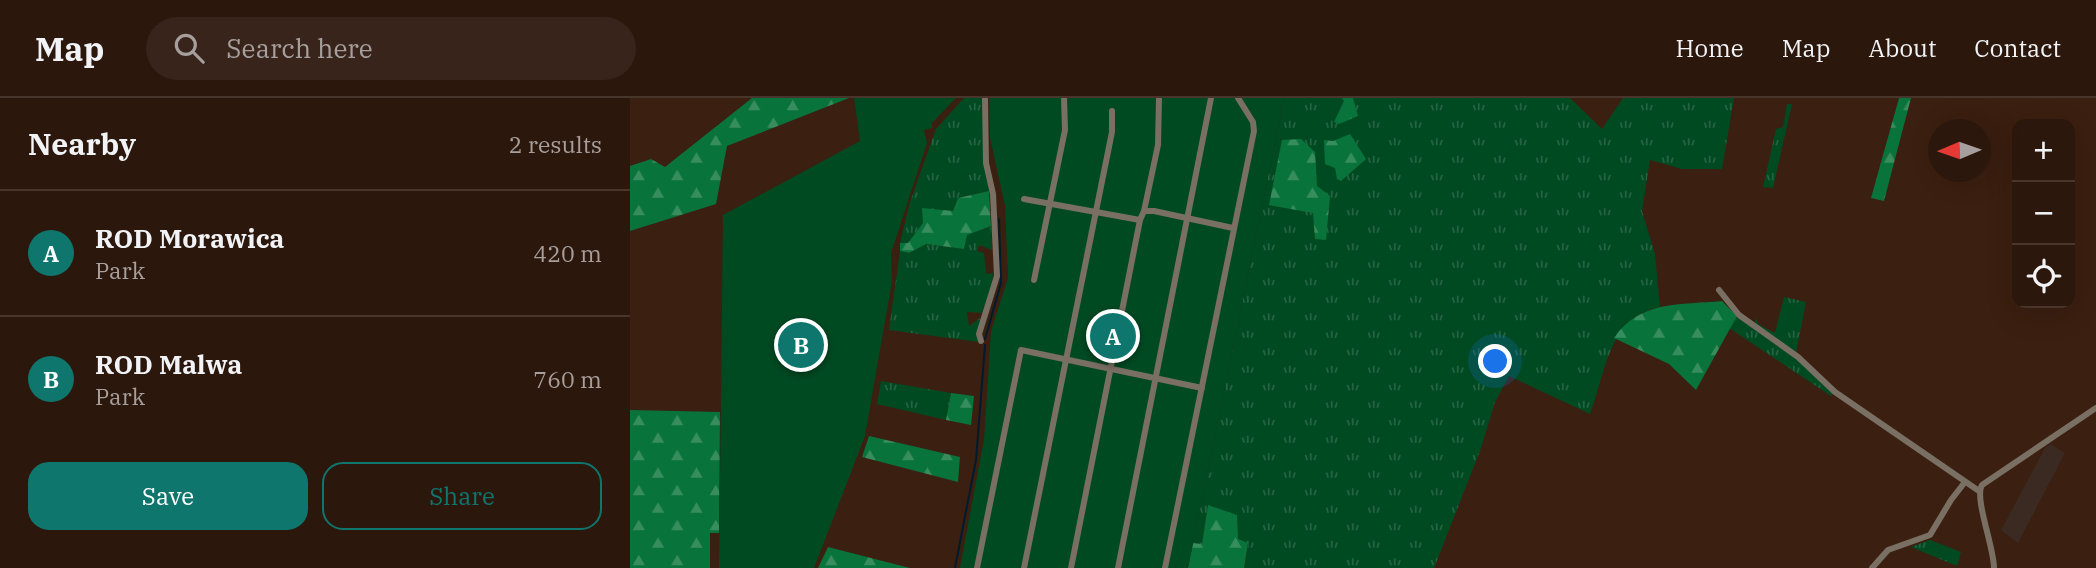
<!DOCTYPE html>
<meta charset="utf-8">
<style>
body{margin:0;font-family:"IBM Plex Serif",serif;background:#38241a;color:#f1f3f6}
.controls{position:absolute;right:21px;top:21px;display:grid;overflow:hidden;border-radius:14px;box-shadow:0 7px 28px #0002}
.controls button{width:63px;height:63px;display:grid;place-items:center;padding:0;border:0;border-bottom:2px solid #48362d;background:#2c170c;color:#f1f3f6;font:35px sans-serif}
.compass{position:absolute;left:1298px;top:21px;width:63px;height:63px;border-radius:50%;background:#2c170c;box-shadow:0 7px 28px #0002;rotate:268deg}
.you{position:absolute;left:866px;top:264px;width:24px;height:24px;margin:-18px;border:5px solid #fff;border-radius:50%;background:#1a73e8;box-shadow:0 0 0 10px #1a73e833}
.badge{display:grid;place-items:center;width:46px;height:46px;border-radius:50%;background:#0f766e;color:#fff;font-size:23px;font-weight:700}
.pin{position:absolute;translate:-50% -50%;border:4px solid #fff;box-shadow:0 2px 7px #0006}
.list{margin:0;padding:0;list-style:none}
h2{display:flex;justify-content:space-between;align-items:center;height:91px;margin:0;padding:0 28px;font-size:30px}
h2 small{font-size:23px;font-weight:400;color:#a69f9d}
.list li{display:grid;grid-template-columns:46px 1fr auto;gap:21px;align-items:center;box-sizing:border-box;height:126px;padding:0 28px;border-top:2px solid #48362d}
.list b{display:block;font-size:26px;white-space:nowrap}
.list p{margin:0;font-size:23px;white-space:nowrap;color:#a69f9d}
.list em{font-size:23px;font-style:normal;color:#a69f9d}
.actions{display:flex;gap:14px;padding:21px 28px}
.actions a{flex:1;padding:16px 0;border:2px solid #0f766e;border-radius:21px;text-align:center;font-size:24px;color:#0f766e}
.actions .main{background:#0f766e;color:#fff}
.icon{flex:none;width:38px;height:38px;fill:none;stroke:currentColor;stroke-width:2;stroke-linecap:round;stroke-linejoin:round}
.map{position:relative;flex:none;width:1466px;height:470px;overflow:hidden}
header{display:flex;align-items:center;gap:42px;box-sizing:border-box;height:98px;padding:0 35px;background:#2c170c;border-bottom:2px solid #48362d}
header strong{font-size:33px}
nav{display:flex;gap:38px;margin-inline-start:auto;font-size:24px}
.search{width:490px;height:63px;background:#38241a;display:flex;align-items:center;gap:18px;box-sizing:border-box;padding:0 24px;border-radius:38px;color:#a69f9d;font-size:26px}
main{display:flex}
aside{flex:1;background:#2c170c}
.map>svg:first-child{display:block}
.industrial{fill:#3b2a22}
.grass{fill:url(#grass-tufts)}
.forest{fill:url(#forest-firs)}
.garden{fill:#004a22}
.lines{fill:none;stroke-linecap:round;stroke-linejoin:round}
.stream{stroke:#001b2c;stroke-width:2}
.minor{stroke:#7a6f63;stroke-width:6}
</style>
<header>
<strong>Map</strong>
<div class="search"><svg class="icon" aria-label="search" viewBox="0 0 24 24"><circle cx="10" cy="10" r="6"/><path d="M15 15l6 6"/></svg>Search here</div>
<nav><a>Home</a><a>Map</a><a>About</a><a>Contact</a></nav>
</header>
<main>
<aside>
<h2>Nearby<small>2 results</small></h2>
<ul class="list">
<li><span class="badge">A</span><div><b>ROD Morawica</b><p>Park</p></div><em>420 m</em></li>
<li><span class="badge">B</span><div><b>ROD Malwa</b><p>Park</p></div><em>760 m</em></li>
</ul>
<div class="actions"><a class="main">Save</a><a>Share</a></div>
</aside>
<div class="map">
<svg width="1466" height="470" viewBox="0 0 1466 470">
<defs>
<pattern id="grass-tufts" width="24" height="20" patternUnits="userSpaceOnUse" patternTransform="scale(1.75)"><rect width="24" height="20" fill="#004a22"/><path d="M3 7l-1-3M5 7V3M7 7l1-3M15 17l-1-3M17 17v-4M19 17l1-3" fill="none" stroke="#256341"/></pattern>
<pattern id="forest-firs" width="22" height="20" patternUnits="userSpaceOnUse" patternTransform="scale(1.75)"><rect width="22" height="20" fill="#08733a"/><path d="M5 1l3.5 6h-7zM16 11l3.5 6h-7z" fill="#388d5e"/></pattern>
</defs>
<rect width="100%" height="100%" fill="#3b1f10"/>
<polygon class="industrial" points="1421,346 1435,355 1388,445 1371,432 1415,350"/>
<g class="grass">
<polygon points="334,0 353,0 359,93 328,100 323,113 293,125 278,145 270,145 280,104 306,31"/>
<path d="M654 0H940L972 31 993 0H1104L1092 71H1052L1020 62 1012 113 1025 156 1030 209C978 220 976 274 960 316L879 278 865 304 850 353 804 470H614L618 446 608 442 578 407 572 446 563 445Z"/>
<polygon points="1157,6 1162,6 1143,90 1133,89 1146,31 1153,29"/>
<polygon points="361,128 362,152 349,147 347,153 354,155 356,176 363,175 362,187 352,215 337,214 339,228 350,220 349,244 259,232 270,153 279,155 296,146 334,151 336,137"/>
<polygon points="1154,199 1176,204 1166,255 1124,226 1126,220 1128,226 1145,235"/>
<polygon points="1107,218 1169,263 1204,294 1201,298 1099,230"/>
<polygon points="251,283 321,295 316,322 247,306"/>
<polygon points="1300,442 1331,454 1327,468 1281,449"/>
</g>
<g class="forest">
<polygon points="122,0 219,0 97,48 86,106 0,133 0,68 21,61 35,69"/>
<polygon points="712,0 723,0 728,18 709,26 704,24 714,3"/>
<polygon points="1269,0 1281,0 1254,103 1241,100"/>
<polygon points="720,36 736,61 711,83 707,81 705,70 695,66 694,42 703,43"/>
<polygon points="671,41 685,54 687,88 700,98 696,142 685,141 683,115 639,107 652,42"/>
<polygon points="359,93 361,128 337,137 334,151 296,146 279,155 270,153 270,145 278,145 293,125 292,110 323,113 328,100"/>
<path d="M1092 203 1107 218 1066 292 1039 266 984 240C1010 202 1050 207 1092 203Z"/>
<polygon points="321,295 344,298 341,327 316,322"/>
<polygon points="0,312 90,314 89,435 80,435 80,470 0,470"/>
<polygon points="239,338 330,359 328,384 232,359"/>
<polygon points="578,407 607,417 608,441 618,445 614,470 558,470 563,445 572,446"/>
<polygon points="198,449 280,470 188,470"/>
</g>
<g class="garden">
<polygon points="224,0 326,0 302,25 302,30 294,32 297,45 261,155 262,183 235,338 184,470 89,470 93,117 230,43"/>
<polygon points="359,0 654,0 558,470 330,470 354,341 361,233 378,180 375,108 360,40"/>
</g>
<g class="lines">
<g class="stream">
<polyline points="355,241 371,185 369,121"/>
<polyline points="325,470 346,362 355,247"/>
</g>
<g class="minor">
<polyline points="394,101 510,122 514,113 524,113 603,130"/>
<polyline points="514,113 528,47 529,0"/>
<polyline points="404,182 435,32 434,0"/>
<polyline points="1089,192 1109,217 1168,259 1205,294 1349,393"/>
<polyline points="351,243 349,236 367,178 363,96 356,65 355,0"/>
<polyline points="347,470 391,252 572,290"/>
<polyline points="394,470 482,34 482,13"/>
<polyline points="441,470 510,122"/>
<polyline points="488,470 581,0"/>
<polyline points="535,470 624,33 623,24 608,0"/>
<polyline points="1242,470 1258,452 1300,437 1321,402 1335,384"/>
<path d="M1364 470C1364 449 1344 400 1352 387L1466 310"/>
</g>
</g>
</svg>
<div class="controls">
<button>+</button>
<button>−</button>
<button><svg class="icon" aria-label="locate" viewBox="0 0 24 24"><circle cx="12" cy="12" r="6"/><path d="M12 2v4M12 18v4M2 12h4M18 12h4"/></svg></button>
</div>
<svg class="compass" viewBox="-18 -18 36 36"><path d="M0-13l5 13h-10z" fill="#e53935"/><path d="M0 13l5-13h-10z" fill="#a69f9d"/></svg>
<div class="you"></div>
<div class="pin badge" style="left:483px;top:238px">A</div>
<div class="pin badge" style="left:171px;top:247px">B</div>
</div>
</main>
